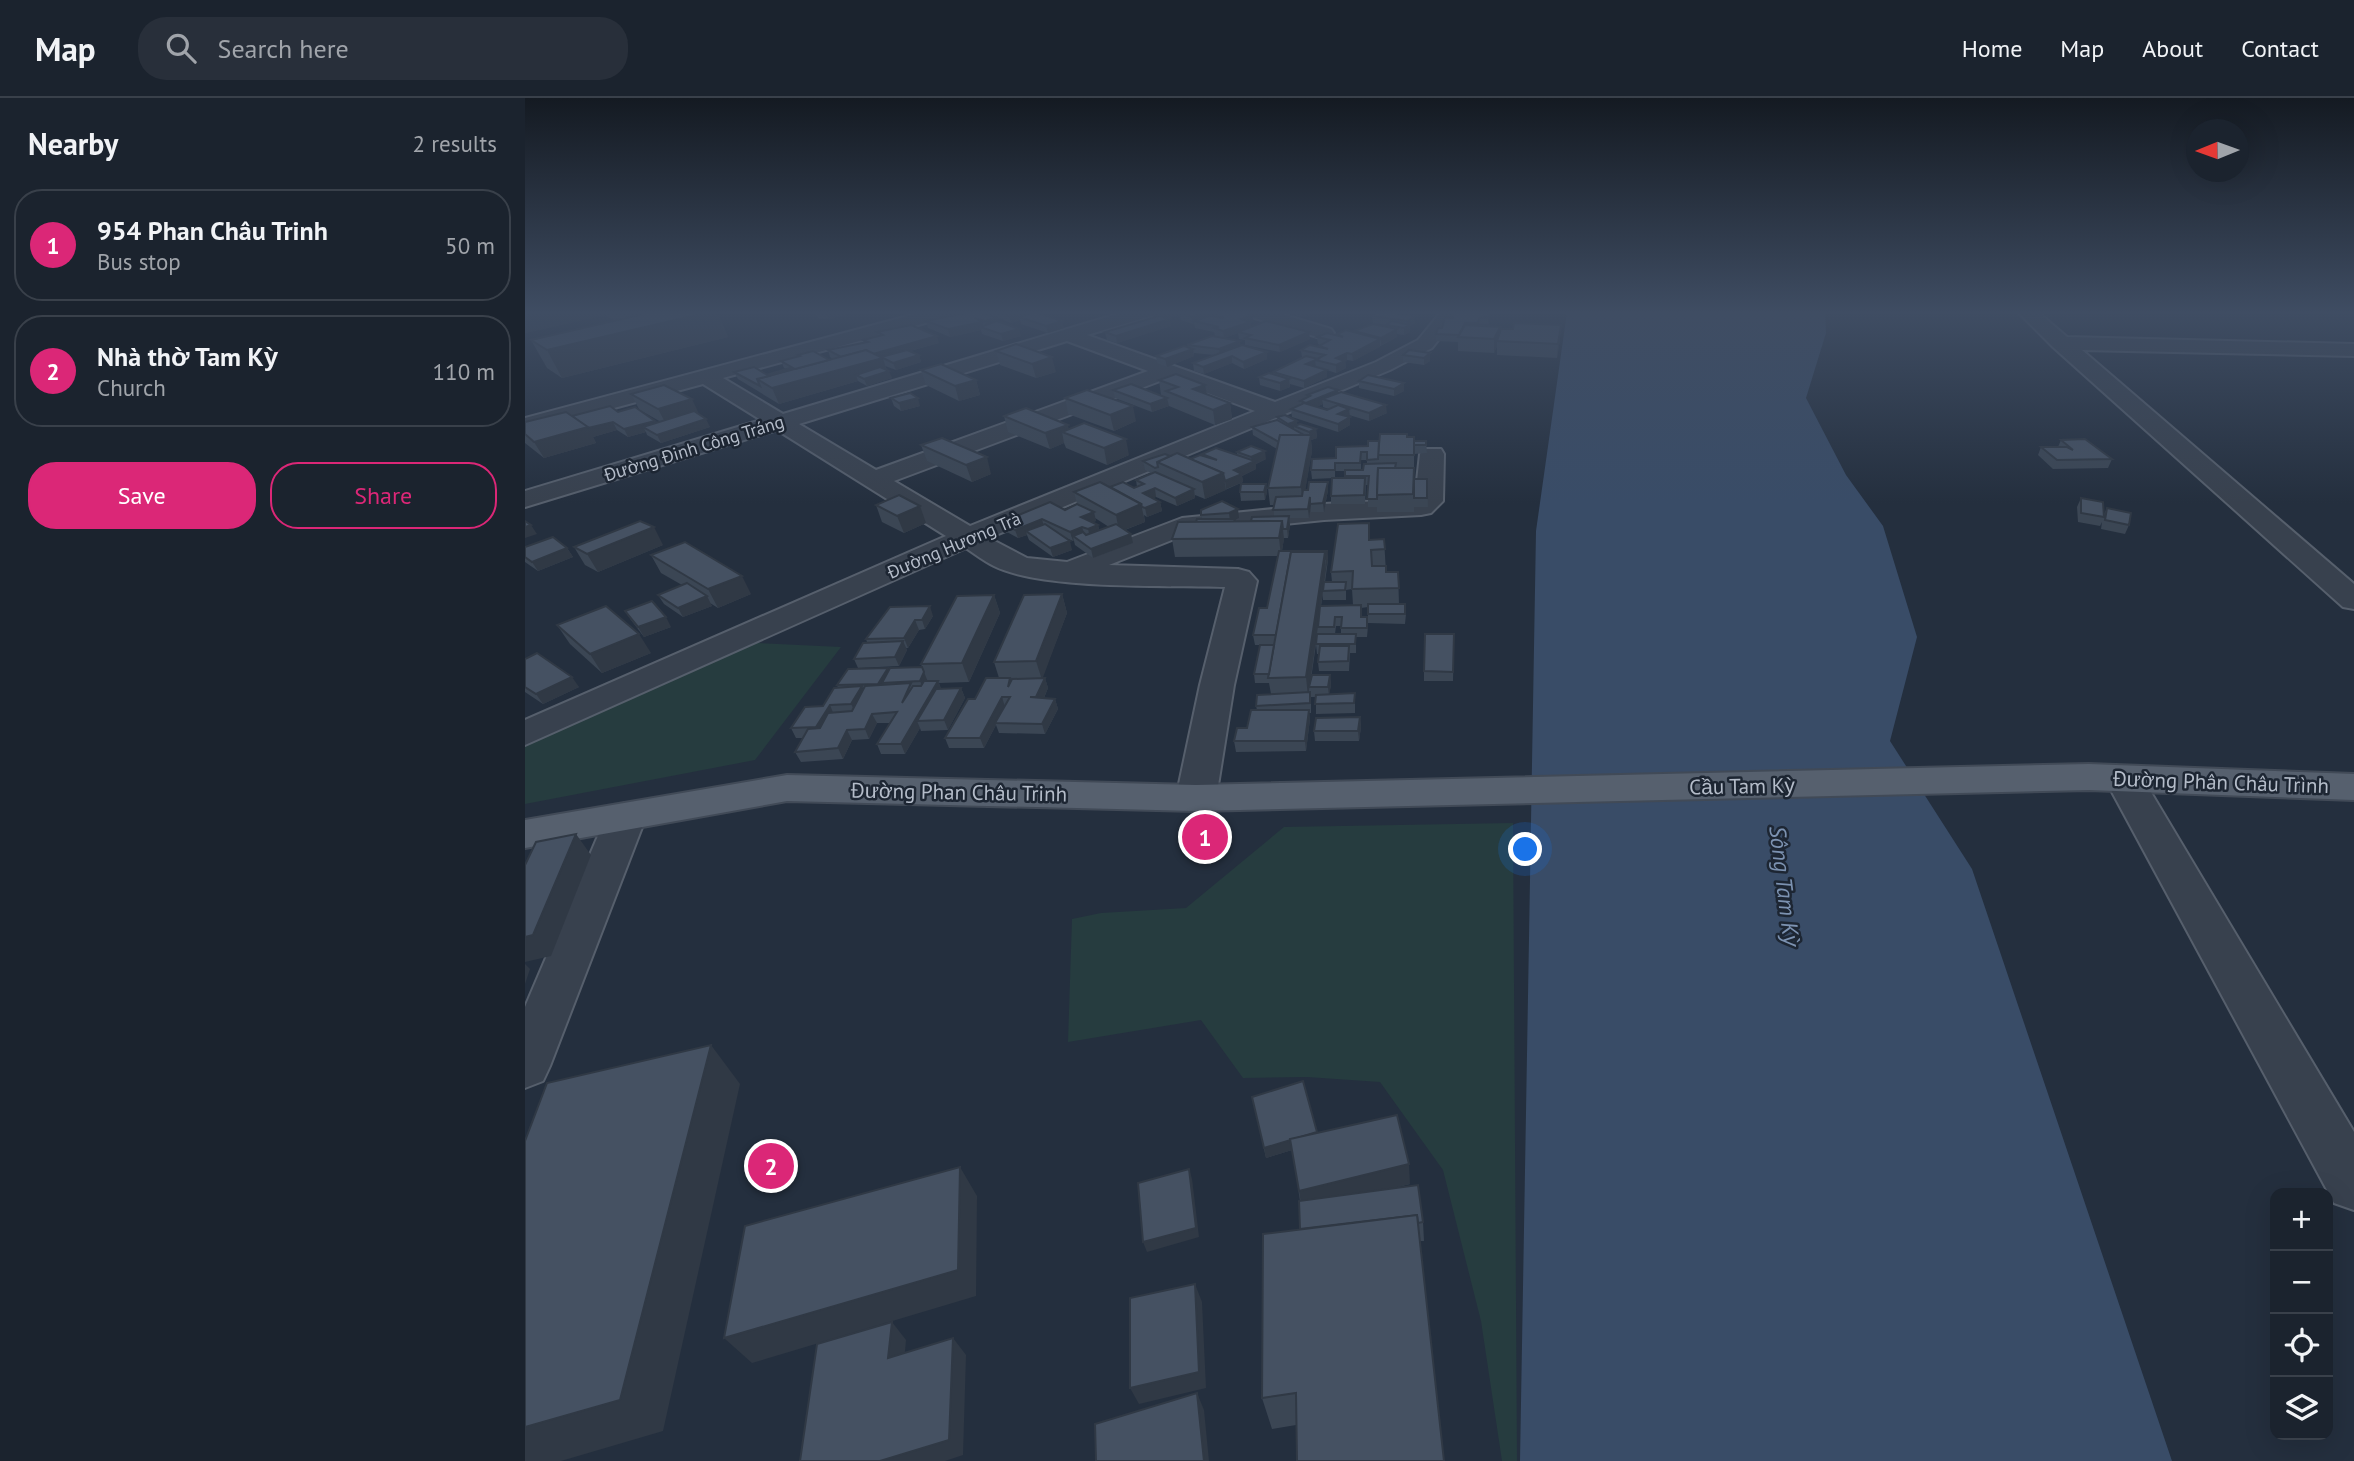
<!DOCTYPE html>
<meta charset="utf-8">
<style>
body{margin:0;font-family:"PT Sans",sans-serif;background:#282f3a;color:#f1f3f6}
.controls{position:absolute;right:21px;bottom:21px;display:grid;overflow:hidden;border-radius:14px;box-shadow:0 7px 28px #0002}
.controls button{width:63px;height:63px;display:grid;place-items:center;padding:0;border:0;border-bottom:2px solid #39404a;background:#1b232e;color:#f1f3f6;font:35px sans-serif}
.compass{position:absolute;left:1661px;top:21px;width:63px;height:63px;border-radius:50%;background:#1b232e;box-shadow:0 7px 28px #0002;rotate:269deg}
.you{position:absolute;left:1001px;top:752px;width:24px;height:24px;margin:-18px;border:5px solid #fff;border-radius:50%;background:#1a73e8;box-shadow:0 0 0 10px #1a73e833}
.badge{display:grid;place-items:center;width:46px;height:46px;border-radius:50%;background:#db2777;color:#fff;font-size:23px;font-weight:700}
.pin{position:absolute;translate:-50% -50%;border:4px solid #fff;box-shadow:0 2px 7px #0006}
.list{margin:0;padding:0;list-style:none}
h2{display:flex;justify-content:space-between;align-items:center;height:91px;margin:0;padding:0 28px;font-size:30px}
h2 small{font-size:23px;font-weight:400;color:#a0a4aa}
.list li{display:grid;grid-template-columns:46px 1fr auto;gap:21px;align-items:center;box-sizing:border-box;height:112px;margin:0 14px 14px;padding:0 14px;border:2px solid #39404a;border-radius:28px}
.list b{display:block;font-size:26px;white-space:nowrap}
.list p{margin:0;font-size:23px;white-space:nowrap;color:#a0a4aa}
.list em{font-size:23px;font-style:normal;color:#a0a4aa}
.actions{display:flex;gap:14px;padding:21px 28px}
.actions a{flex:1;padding:16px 0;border:2px solid #db2777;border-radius:28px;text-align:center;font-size:24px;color:#db2777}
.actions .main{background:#db2777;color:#fff}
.icon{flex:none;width:38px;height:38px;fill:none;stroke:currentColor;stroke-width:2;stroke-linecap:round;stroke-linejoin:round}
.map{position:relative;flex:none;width:1829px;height:1363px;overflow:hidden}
header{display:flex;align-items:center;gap:42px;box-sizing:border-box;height:98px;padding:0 35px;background:#1b232e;border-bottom:2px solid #39404a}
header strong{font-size:33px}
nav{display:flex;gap:38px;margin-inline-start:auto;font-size:24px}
.search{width:490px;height:63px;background:#282f3a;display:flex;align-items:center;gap:18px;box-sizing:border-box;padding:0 24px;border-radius:28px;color:#a0a4aa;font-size:26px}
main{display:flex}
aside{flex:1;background:#1b232e}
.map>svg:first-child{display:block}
.green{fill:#263c3f}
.water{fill:#394c67}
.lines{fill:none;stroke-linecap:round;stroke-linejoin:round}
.minor-casing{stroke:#565f6c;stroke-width:4}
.major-casing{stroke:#414a57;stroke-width:4}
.minor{fill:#38414e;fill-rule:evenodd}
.major{fill:#56606e;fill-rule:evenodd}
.wall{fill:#3b4654;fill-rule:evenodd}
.shaded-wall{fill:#303945}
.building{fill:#455162;stroke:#303945;stroke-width:2}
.labels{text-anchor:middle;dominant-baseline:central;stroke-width:5;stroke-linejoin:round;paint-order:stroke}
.far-street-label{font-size:18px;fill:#b4bcc9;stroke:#1d2633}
.street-label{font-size:21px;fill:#b4bcc9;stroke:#1d2633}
.water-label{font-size:23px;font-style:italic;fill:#7c92b1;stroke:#1d2633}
</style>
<header>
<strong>Map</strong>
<div class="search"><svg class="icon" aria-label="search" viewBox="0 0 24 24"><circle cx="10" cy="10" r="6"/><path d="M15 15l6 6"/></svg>Search here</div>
<nav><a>Home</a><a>Map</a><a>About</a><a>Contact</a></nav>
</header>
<main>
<aside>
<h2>Nearby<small>2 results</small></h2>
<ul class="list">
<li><span class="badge">1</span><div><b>954 Phan Châu Trinh</b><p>Bus stop</p></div><em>50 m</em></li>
<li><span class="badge">2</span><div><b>Nhà thờ Tam Kỳ</b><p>Church</p></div><em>110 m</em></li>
</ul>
<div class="actions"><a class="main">Save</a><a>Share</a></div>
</aside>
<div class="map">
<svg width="1829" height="1363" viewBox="0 0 1829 1363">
<rect width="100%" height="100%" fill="#242f3e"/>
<g class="green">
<polygon points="210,544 316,549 230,662 0,706 0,643"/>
<polygon points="988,725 992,1363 977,1363 956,1223 918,1072 855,984 782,979 718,980 676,922 543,944 547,821 576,815 661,810 759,729"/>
</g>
<polygon class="water" points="1042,214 1300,214 1301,235 1281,300 1321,377 1358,428 1392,539 1365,643 1447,771 1647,1363 995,1363 1011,433"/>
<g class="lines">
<g class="minor-casing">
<g id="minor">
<path d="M398 214H428L426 218 198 280 258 316 599 214H628L626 218 562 237 750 304 851 264 893 242 916 214H935L907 250 865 272 464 440 502 460 542 464 657 420 799 406 890 401 895 356 898 351H916L919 356 918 403 906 415 896 417 799 422 662 436 584 467 713 471 724 474 732 483 709 587 691 700 685 709 671 713 657 709 651 700 675 587 700 489C643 487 517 492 469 468 459 463 450 456 441 450L0 647V622L421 438 252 332 0 409V393L236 322 178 286 0 334V320ZM542 243 623 273 351 372 274 326ZM643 280 730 313 445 428 369 383Z"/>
<polygon points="721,214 750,214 806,231 809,235 799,241 723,218"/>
<polygon points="1493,214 1513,214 1542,239 1829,246 1829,258 1557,252 1829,486 1829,511 1818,509 1528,249"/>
<polygon points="1599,668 1613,672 1618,681 1829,1034 1829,1112 1809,1105 1580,681 1585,672"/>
<polygon points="101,705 115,709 121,719 25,968 18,983 0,990 0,909 81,719 87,709"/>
</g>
</g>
<g class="major-casing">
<polygon id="major" points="1564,666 1829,676 1829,702 1564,692 671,713 262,703 0,750 0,722 262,677 671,687"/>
</g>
<use href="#minor" class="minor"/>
<use href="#major" class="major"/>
</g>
<g class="wall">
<polygon points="0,214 192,214 203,239 37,280 22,270 6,242 90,223 80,217 0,235"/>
<polygon points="286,214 333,214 303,221 295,221"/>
<polygon points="464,214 525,214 517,216 539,230 523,235 496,226 495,222 486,225 464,216"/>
<polygon points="624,214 686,214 686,218 689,219 689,217 728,223 725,224 726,229 785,241 755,254 720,247 720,242 714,241 713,235 699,240 715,243 715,247 742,261 719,271 707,265 679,276 669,273 668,265 689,257 669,255 669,258 642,269 632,265 631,258 663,249 662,247 697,240 690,238 689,234 670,230 669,225 668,226 656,222 655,216 642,221 646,228 592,245 582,242 580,234 630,219 625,218"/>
<polygon points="760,214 791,214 776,219"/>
<polygon points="852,214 868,214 880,216 877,214 900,214 882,217 890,225 885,228 885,234 879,237 872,236 872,239 828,263 822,262 820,263 821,270 811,275 802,272 802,279 779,290 765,286 765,289 755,293 735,287 734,279 748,276 748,274 777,259 776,252 794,249 794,248 795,247 793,246 792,239 829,234 829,233 861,229 861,227 848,225 847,218 852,216"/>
<polygon points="928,214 967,214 967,217 963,217 964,228 975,229 974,235 1035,241 1032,260 972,257 972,248 969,255 933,253 933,244 911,243 911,236 928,220"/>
<polygon points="472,220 473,224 496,238 478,243 457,236 456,232 425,239 403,230 401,223"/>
<polygon points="352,234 414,245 385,253 394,257 396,264 371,272 360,268 367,280 342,288 333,283 254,306 213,281 209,274 245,277 244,276 261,271 259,270 256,263 273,258 273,257 304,262 308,261 305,259 303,252 339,245 338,242 353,238"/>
<polygon points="884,252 905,263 899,267 878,264 878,257"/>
<polygon points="471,253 531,274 511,280 475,267"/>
<polygon points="396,272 451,282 455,297 434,303 401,287"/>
<polygon points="634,282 682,297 705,305 707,321 690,327 644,308 627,314 590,300 588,292 642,300 636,297"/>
<polygon points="834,283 879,293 869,298 834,290"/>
<path d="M813 292V295L862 315 844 323 824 317 825 327 813 334 767 319 766 311 775 307V303L783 299 782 297ZM798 306V309L804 311 802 312 791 309Z"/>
<path d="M106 296 174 316 185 329 136 345 122 337 121 334 103 339 92 332 68 339 71 345 19 360 0 345V324L47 318 114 311ZM115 312 136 324 131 325 130 323Z"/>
<polygon points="366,300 395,308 376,313 369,308"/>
<polygon points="540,300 611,323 589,333 543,316"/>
<polygon points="479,318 544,331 604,357 582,367 541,350 539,345 525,351 483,334"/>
<path d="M752 319 772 323V327L791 331 792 340 786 342 787 353 780 392H783L803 384V392L799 414H786V408L784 420H765V427L763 440H759L757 453H802L803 462 800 484H807L806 474 845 442 859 441 861 474H873L874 506 881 516 880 526 843 525V509L836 510V519L843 528 842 539H831V555H825L824 573H794L793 564 794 556H792L791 546 786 581 805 577 806 587 804 596 830 605V615L791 616V599H786V615H784L785 621 781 653 711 654 709 643 722 630 732 612 731 608 746 596 744 585H730L729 576 735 547H730L728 537 742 510 753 458 650 459 647 441 677 421 676 412 697 403 714 420 710 422V424L726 423 749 418V407H745L743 390 752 351 728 337 727 329 752 322ZM827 491 828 507 796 508 798 496V502H821V492ZM811 528H816V536H810Z"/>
<path d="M882 339 889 343H901L902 355 889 356V414H852V409H843V387H841L840 406H806V398L820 380V373H810V380L787 381 786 372 811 360 854 343ZM836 362H842V366L838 372H836Z"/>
<polygon points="1536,342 1587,361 1583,370 1528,371 1513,357 1516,349 1533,349"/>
<polygon points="396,347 466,376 447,384 402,363"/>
<path d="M712 354 741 361 731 366V371L717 378 718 384 680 401 670 397V400L652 408 631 399 628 400 635 404 637 413 622 419 619 417 620 424 600 432 608 445 568 460 550 447 549 443H548L541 440 547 452 528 459 504 442 502 437 493 440 480 433 477 424 540 412 552 406 549 394 585 389 609 390 612 389 611 382 626 375 620 372 618 363 645 358 665 361 677 358V356L712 357ZM570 420 584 429 574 432 573 427 567 424 571 423Z"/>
<polygon points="889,381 902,381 903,409 889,409"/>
<polygon points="741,386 742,394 740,402 716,403 715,394"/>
<polygon points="1556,400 1579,416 1582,410 1604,427 1600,436 1576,431 1577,424 1575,428 1553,424 1552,409"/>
<polygon points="351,407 401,425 379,435 357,424"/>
<polygon points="138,447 73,474 60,467 49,449"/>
<polygon points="0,449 42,450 48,459 13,473 0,464"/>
<polygon points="126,457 226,496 193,510 185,505 187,508 158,519 139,506 133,497 157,487 136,475"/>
<polygon points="537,496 542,515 517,580 520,580 523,590 519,600 530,601 533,611 520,636 474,635 471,627 459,650 424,650 420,640 450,601 474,580 469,564"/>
<polygon points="469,497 475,515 444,584 414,585 416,591 436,590 440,600 423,632 396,633 395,630 380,656 356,656 352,646 365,625 352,625 344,641 327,642 318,661 276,664 270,654 278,640 271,640 266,630 298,608 313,590 312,587 363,570 364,572 397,569 396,566"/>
<polygon points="365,509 408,518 400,531 394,532 383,550 381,550 382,552 374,568 333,570 329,561 342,544 341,541"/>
<polygon points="100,513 146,529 119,539 106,522"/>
<polygon points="32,527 126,555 77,575 45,546"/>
<polygon points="929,536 928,583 899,583 899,573"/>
<polygon points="0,561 54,589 18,606 0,594"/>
<polygon points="835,619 836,629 834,643 790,643 789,633"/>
<polygon points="727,999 885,1086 865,1091 898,1124 899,1143 895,1143 771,1327 747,1331 737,1300 775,1131 775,1103 767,1052 741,1060"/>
</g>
<g class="shaded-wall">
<polygon points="0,214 79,214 80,217 0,235"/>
<polygon points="184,214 192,214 203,239 37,280 22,252"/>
<polygon points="303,214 333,214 303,221 301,215"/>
<polygon points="499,214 503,214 504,220 494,219 495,222 486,225 484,218"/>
<polygon points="504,214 525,214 505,219"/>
<polygon points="640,214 657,214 655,216 638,222 637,215"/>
<polygon points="681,214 686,214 686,219 669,223 669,225 668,226 667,219"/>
<polygon points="776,214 791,214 776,219"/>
<polygon points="880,214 900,214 881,217"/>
<polygon points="728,217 728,223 725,224 726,231 713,234 713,235 699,240 698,233 716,221"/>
<polygon points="890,218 890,225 885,228 885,234 879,237 879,230 882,228 882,223"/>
<polygon points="472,220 474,227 462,230 460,223"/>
<polygon points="645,221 646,228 592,245 591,238"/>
<polygon points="537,223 539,230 523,235 521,228"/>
<polygon points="457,224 459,230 455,229 456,232 425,239 423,231"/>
<polygon points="1036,227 1035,241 1032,260 1033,246"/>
<polygon points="975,229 974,243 972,243 972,248 969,255 969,241"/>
<polygon points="494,231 496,238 478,243 476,236"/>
<polygon points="872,231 872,239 856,247 856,240"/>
<polygon points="784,234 785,241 755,254 754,247"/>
<polygon points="412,238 414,245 358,260 362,274 364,273 367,280 342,288 339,281 331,277 333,283 254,306 247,290 324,262"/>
<polygon points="855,241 855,249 828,263 827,256"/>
<polygon points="715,243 716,250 695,258 694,251"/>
<polygon points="668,251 669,258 642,269 640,261"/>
<polygon points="742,254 742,261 719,271 718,264"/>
<polygon points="822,255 822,262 820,263 821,270 811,275 811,260"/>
<polygon points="905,255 905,263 899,267 899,260"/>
<polygon points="394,257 396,264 371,272 368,265"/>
<polygon points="707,258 707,265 679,276 678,269"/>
<polygon points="527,259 531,274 511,280 507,266"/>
<polygon points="790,262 791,270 781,266"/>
<polygon points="802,272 802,279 779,290 779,283"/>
<polygon points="764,281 765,289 755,293 755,285"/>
<polygon points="451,282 455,297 434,303 430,288"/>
<polygon points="879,285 879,293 869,298 869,291"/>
<polygon points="680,287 683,302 668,291"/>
<polygon points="813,292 813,300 797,301 798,306 782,313 781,305"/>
<polygon points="393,300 395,308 376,313 374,305"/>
<polygon points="642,300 644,308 627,314 625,306"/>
<polygon points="167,301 174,316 141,326 133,311"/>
<polygon points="705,305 707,321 690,327 688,312"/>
<polygon points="861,307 862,315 844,323 844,315"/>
<polygon points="608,308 611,323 589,333 585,317"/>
<polygon points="824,311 825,319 813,316"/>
<polygon points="825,319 825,327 813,334 813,326"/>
<polygon points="181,321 185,329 136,345 132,337"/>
<polygon points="130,323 134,331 118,329 121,334 103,339 99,331"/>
<polygon points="772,323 773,330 769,328 769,332 764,334 763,326"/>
<polygon points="88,324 92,332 68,339 71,345 19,360 9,344 63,329"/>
<polygon points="543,327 545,337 537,334 539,345 525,351 520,335"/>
<polygon points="791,331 792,340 786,342 787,353 778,406 776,389 785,343 784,334"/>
<polygon points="601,341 604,357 582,367 579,350"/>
<polygon points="740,353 741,361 731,366 731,371 717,378 718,384 701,391 700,383 709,372 727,365 726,359"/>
<polygon points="462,359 466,376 447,384 441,367"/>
<polygon points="698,375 701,392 680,401 677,384"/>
<polygon points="803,384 803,392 799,414 798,405"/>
<polygon points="741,386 742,394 740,402 739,394"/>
<polygon points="630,390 631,399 619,404 618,395"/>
<polygon points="669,391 670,400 652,408 650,400"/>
<polygon points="785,399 786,407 784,420 783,411"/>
<polygon points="635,404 637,413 622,419 620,410"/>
<polygon points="616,406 620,424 594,434 591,417"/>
<polygon points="395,408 401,425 379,435 372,418"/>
<polygon points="713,411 714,420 710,422 711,429 705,424 704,415"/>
<polygon points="569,414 571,423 558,428 556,419"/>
<polygon points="764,418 765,427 763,440 762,431"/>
<polygon points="517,421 519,429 501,433 502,437 493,440 490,432"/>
<polygon points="757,423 759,441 756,458 754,440"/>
<polygon points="6,427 12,436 0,440 0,429"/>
<polygon points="573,427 575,436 565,440 563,431"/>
<polygon points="129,429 138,447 73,474 62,456"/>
<polygon points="557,429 560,438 548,438 549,443 548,443 545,434"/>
<polygon points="606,436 608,445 568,460 566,451"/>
<polygon points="545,443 547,452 528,459 525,450"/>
<polygon points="42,450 48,459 13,473 7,464"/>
<polygon points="802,453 803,462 801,471 801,462"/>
<polygon points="800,454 801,472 783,599 781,579"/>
<polygon points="217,478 226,496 193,510 183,491"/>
<polygon points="537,496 542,515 517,582 511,563"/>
<polygon points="469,497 475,515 444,584 437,565"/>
<polygon points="182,498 187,508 158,519 153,510"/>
<polygon points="405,508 408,518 400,531 397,522"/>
<polygon points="141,519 146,529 119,539 113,529"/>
<polygon points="390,522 394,532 383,550 379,540"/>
<polygon points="114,536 126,555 77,575 65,556"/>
<polygon points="378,543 382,552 374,568 370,559"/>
<polygon points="363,570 367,579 357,585 359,592 357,596 353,586"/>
<polygon points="399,574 403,584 399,593 395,583"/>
<polygon points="805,577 806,587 804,599 803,589"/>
<polygon points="47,579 54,589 18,606 11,596"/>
<polygon points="520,580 523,590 515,609 511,599"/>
<polygon points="413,583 417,593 392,623 395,630 380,656 376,646"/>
<polygon points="337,588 341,598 331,616 326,606"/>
<polygon points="436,590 440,600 423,632 419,622"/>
<polygon points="477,599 480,609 470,625 471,627 459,650 455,640"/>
<polygon points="530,601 533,611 520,636 517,626"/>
<polygon points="305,607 309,617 296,639 291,629"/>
<polygon points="784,612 785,621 781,653 780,643"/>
<polygon points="347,616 352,625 344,641 340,631"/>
<polygon points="835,619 836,629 834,643 833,633"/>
<polygon points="322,632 327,642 318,661 313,650"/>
<polygon points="51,736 66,757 26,858 0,864 0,839"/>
<polygon points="0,866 5,871 0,886"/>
<polygon points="186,947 215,986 138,1333 36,1363 0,1363 0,1329"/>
<polygon points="792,1034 793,1044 741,1060 739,1050"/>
<polygon points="884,1066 885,1086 777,1112 774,1093"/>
<polygon points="435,1069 452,1098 451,1198 227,1265 199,1240"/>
<polygon points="664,1071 667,1081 674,1139 622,1154 618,1144"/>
<polygon points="670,1186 677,1204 681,1290 614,1306 605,1290"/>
<polygon points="367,1224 381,1242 378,1276 363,1260"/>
<polygon points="428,1240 441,1257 438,1357 420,1363 355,1363"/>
<polygon points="672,1295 679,1312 684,1363 679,1363"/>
</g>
<g class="building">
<polygon points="109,214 184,214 22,252 6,242 115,217"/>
<polygon points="446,214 454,214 472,220 460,223 450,220 457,224 423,231 401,223"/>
<polygon points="473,214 499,214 484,218"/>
<polygon points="510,214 537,223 521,228 494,219"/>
<polygon points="658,214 681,214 667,219 655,215"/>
<polygon points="699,214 718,214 728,217 716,221 725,224 698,233 689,230 694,229 669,223 685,218 699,220 689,217"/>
<polygon points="854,214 863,214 890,218 882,223 847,218"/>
<polygon points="928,214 963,214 964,219 954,220 953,225 940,225 934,237 911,236 913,230 917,230 920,219 928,220"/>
<polygon points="634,218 645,221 591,238 580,234"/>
<polygon points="472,223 494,231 476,236 455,229"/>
<polygon points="741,223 784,234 754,247 720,240 726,237 713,234"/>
<polygon points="867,223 885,227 879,230 861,227"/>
<polygon points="989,225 1036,227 1033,246 972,243 976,231 988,231"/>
<polygon points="848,226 872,231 856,240 829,233"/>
<polygon points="941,226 964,227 964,228"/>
<polygon points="386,227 412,238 348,256 341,252 316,259 303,252 343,244 338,242 358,237 352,234"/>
<polygon points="940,227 975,229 969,241 933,239"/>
<polygon points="821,232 855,241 827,256 822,255 811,260 820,263 811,267 790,262 800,257 776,252 785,247 803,251 794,248 805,242 792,239 802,235 818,239 812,236"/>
<polygon points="687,238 715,243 694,251 662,247"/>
<polygon points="491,246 527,259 507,266 471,253"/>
<polygon points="717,247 742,254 718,264 707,258 678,269 668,265"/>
<polygon points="659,248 668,251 640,261 631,258"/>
<polygon points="341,252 358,260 247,290 232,281"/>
<polygon points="382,252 394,257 368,265 356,259"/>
<polygon points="884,252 905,255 899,260 878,257"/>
<polygon points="288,253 304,262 270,271 256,263 275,258 273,257"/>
<polygon points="781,258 793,261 781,266 802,272 779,283 748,274"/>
<polygon points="416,266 451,282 430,288 396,272"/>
<polygon points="229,269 244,278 232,281 235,288 209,274"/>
<polygon points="355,269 364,273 339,281 331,277"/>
<polygon points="265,270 268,271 247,277 244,276"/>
<polygon points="744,275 764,281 755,285 734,279"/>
<polygon points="651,276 680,287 668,291 705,305 688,312 641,293 653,289 634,282"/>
<polygon points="843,277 879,285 869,291 834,283"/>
<polygon points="606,286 642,300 625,306 588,292"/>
<polygon points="139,287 167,301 133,311 106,296"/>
<polygon points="803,289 813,292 781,305 775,303 785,298 782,297"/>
<polygon points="562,292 608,308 585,317 540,300"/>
<polygon points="816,294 861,307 844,315 797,301"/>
<polygon points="385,295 393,300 374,305 366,300"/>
<polygon points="779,305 802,312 813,307 824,311 813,316 825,319 813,326 766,311"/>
<polygon points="85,308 93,314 110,309 130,323 99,331 88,324 63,330 47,318"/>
<polygon points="501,310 543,327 520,335 479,318"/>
<polygon points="169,313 181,321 132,337 118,329"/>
<polygon points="41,314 63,329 9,344 0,336 0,324"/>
<polygon points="760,317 772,323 763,326 752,319"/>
<polygon points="752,322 779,337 755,337 754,344 727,329"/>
<polygon points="559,325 601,341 579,350 537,334"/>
<polygon points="775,326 791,331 784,334 769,328"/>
<polygon points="855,336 882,336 882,339 889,339 889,357 853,357"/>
<polygon points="755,337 786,337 776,389 743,390"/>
<polygon points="417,340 462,359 441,367 396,347"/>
<polygon points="1560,341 1587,361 1532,362 1516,349 1542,349 1548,352 1536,342"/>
<polygon points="843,343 854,343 853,361 842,362 842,354 836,354 835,365 810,365 810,372 786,372 787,361 811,360 811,349 843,348"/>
<rect x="889" y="343" width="12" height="4"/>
<polygon points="726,348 740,353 726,359 712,354"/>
<polygon points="691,350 730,363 709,372 717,376 700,383 698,375 665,361 675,357 692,362 677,356"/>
<polygon points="652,355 698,375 677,384 632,364"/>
<polygon points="640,356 645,358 632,364 633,369 630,370 618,363"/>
<polygon points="871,365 870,370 853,370 852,401 842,401 844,378 820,378 820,372 838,372 839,366"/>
<polygon points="853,370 889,370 888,396 852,397"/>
<polygon points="630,374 669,391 650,400 630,390 618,395 635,404 620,410 617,409 616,406 585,389 598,384 609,390 619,386 611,382"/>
<polygon points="807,380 840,380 839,397 806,398"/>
<rect x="889" y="381" width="13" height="19"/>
<polygon points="575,384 616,406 591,417 549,394"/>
<polygon points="784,384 803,384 798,405 785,406 785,399 783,411 748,412 751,399 777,398 778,392 783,392"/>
<polygon points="716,386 741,386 739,394 715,394"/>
<polygon points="374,397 395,408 372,418 351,407"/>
<polygon points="1556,400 1578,404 1579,419 1556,415"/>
<polygon points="697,403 713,411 704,415 676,417 676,412"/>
<polygon points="525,404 540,412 552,406 569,414 556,419 573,427 563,431 557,429 545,434 517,421 490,432 477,424"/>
<polygon points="1582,410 1606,415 1604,427 1580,422"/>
<polygon points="764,418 762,431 758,431 757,423 726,423 727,419"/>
<polygon points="672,421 710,421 709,424 671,424"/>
<polygon points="0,423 6,427 0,429"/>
<polygon points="115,423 129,429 62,456 49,449"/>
<polygon points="757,423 754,440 647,441 653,424"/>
<polygon points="844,425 844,442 859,441 860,451 846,452 847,468 861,468 861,474 873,474 874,490 827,491 828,473 806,474 813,426"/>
<polygon points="520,426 545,443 525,450 501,433"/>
<polygon points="591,426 606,436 566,451 548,438 558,434 561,437"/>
<polygon points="28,439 42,450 7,464 0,459 0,449"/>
<polygon points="160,444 217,478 183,491 126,457"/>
<polygon points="754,453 802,453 801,462 800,454 766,454 751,537 728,537 734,510 742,510"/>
<polygon points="766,454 800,454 781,579 743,580"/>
<polygon points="799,484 821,484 820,492 798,493"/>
<polygon points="162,485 182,498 153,510 133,497"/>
<polygon points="537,496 511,563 469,564 499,497"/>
<polygon points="469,497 437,565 396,566 432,498"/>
<polygon points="127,503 141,519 113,529 100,513"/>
<rect x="843" y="506" width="37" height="10"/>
<polygon points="836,507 836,519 842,519 842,530 816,530 817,519 810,519 809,529 793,529 795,508"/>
<polygon points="81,508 114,536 65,556 32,527"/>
<polygon points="405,508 397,522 390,522 379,540 341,541 365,509"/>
<polygon points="792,536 831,536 830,546 791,546"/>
<polygon points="900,536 929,536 928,574 899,573"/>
<polygon points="378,543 370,559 329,561 338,545"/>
<polygon points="735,547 749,547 744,576 729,576"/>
<polygon points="795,548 824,548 823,563 793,564"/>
<polygon points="12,555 47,579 11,596 0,589 0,561"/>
<polygon points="397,569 399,574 395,583 357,585 365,570"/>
<polygon points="363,570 353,586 312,587 323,571"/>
<polygon points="787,577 805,577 803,589 784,589"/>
<polygon points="461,580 485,580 483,589 487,581 520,580 511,599 505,599 530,601 517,626 470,625 485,599 477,599 455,640 420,640 443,601 450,601"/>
<polygon points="399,583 413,583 376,646 352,646 372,614 347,616 340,631 322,632 313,650 270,654 283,631 295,630 303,615 327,613 340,588 386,585 377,605 388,588 396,588"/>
<polygon points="337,588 326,606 305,607 291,629 266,630 280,609 298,608 309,590"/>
<polygon points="436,590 419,622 392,623 411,591"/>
<polygon points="785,594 785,605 731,608 732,597"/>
<polygon points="830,595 829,605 790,606 791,597"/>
<polygon points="726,612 784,612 780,643 709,643 712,630 722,630"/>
<polygon points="835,619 833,633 789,633 791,620"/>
<polygon points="51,736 8,837 0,839 0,767 11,744"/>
<polygon points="186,947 95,1302 0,1329 0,1043 22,985"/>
<polygon points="778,983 792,1034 739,1050 727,999"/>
<polygon points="872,1017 884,1066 774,1093 765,1041"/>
<polygon points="435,1069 433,1172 199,1240 220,1128"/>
<polygon points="664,1071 671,1130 618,1144 613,1085"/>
<polygon points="893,1087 898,1124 893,1125 892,1117 775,1131 774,1103"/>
<polygon points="892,1117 919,1363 772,1363 771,1295 737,1300 738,1136"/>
<polygon points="670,1186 674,1274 605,1290 605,1200"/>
<polygon points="367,1224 363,1260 428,1240 424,1342 355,1363 275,1363 292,1246"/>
<polygon points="672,1295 679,1363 571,1363 570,1326"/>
</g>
<linearGradient id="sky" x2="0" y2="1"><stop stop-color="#141a22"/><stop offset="0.53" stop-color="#3f4d63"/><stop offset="1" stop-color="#3f4d63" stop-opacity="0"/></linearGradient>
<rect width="1829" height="405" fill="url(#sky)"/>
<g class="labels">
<g class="far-street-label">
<text transform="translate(169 350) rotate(-17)">Đường Đinh Công Tráng</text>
<text transform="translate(429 447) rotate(-23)">Đường Hương Trà</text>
</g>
<g class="street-label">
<text transform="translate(1696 684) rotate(2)">Đường Phân Châu Trình</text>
<text transform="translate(1217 688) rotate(-1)">Cầu Tam Kỳ</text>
<text transform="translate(434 694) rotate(1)">Đường Phan Châu Trinh</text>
</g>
<g class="water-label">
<text transform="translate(1260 788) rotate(83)">Sông Tam Kỳ</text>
</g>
</g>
</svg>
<div class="controls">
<button>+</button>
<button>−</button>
<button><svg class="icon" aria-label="locate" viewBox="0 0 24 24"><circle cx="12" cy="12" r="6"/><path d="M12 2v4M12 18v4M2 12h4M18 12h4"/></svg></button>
<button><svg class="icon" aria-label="layers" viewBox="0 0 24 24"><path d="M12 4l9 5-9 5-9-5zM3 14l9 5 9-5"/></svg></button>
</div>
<svg class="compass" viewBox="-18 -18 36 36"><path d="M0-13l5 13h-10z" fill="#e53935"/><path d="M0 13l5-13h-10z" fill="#a0a4aa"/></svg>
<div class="you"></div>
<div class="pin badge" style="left:680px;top:739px">1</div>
<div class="pin badge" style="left:246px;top:1068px">2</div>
</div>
</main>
